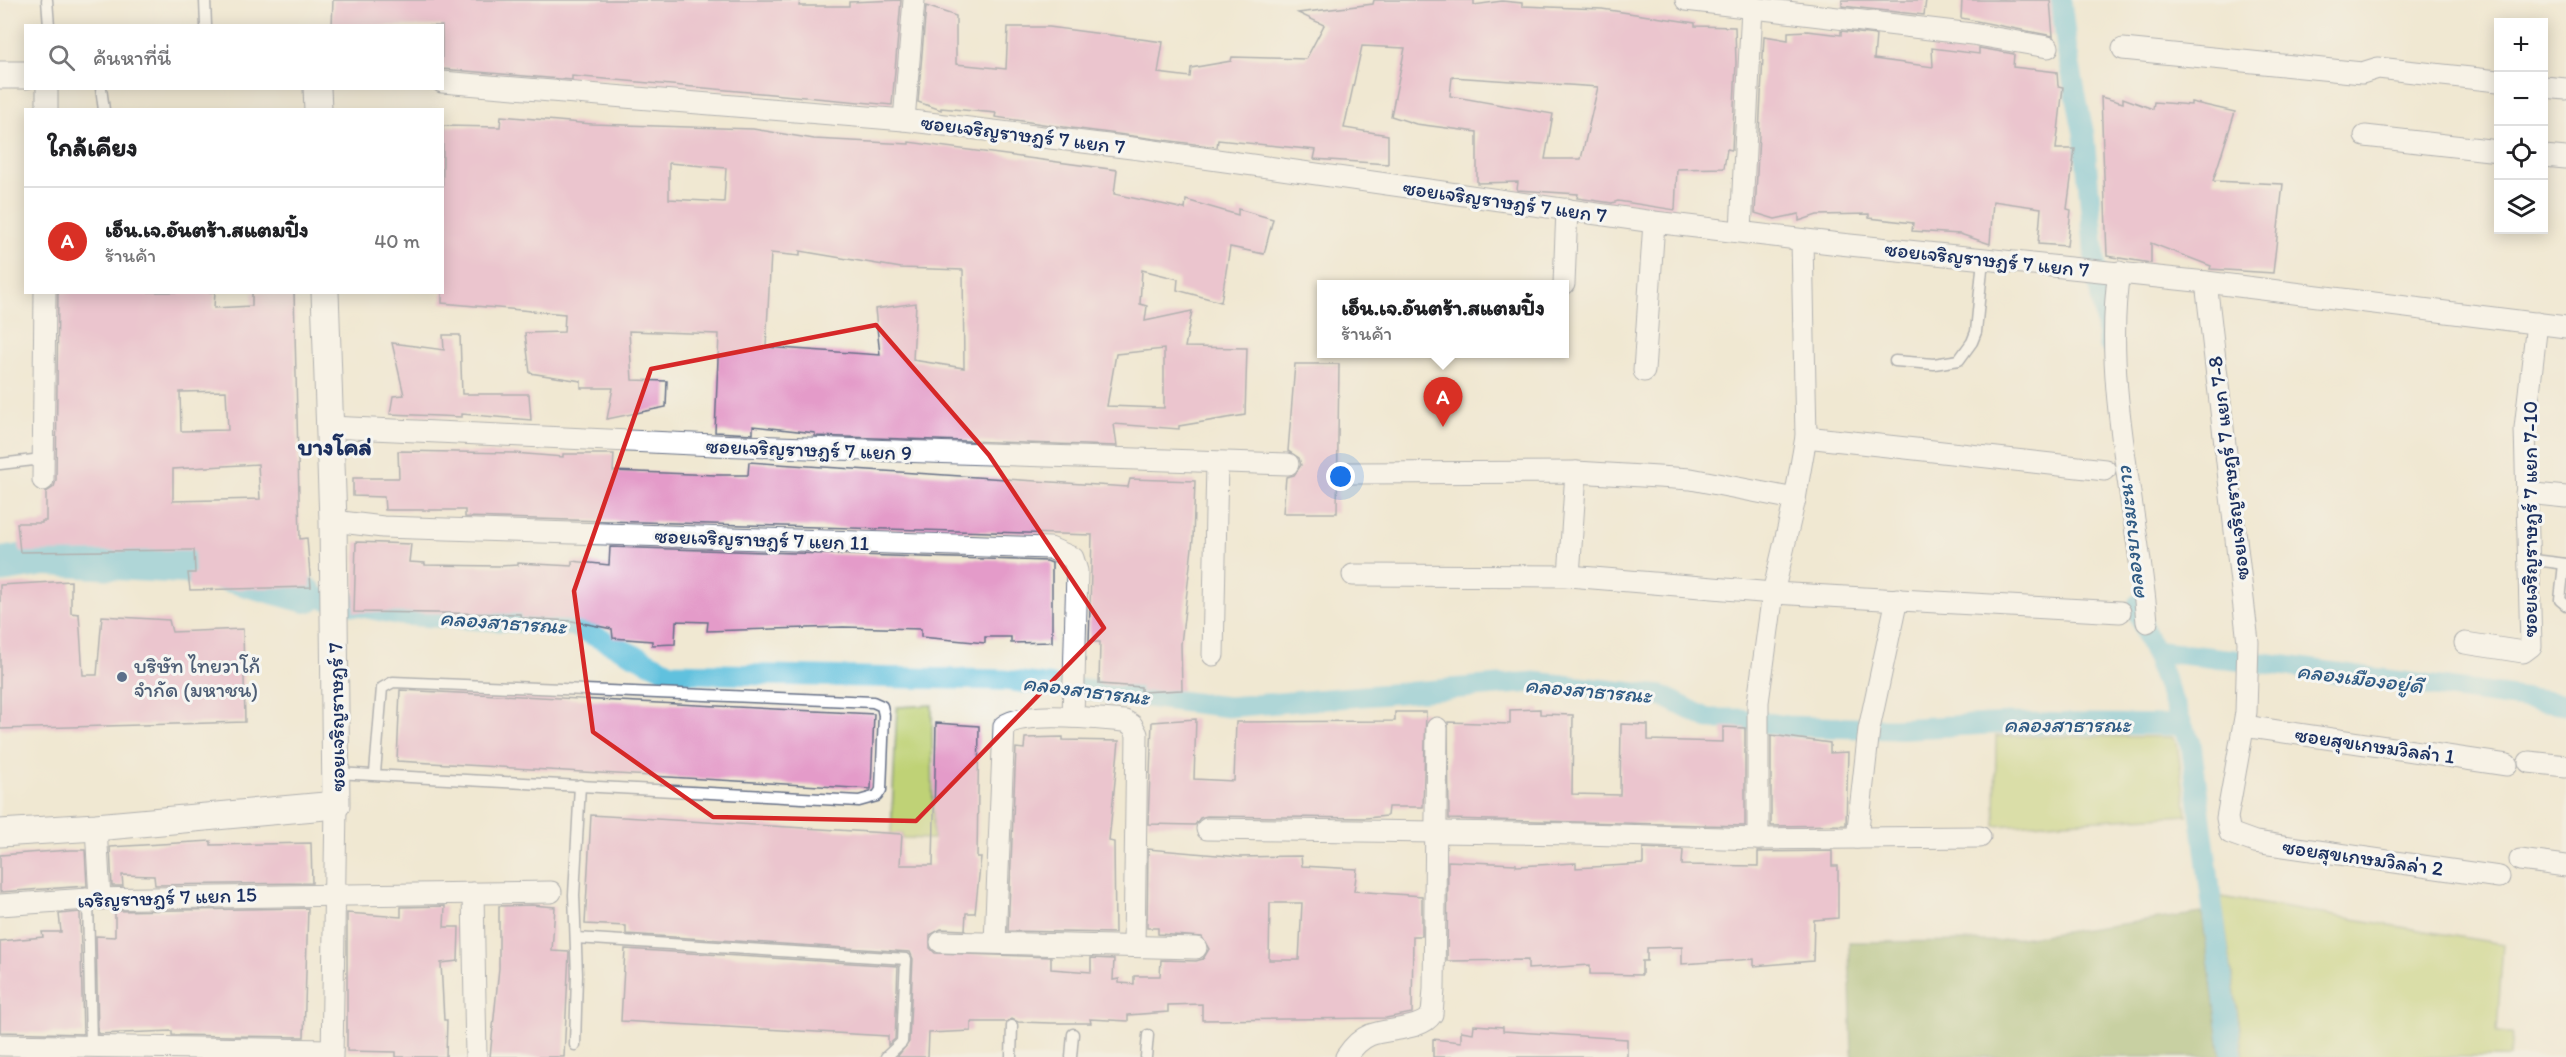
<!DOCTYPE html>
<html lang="th">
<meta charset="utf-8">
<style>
body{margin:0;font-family:Itim,"Playpen Sans Thai",sans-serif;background:#f6f6f6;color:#202124}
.controls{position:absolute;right:18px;top:18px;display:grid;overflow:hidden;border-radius:0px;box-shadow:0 3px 15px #0003}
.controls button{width:54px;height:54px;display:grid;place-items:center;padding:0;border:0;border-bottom:2px solid #e0e0e0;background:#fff;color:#202124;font:30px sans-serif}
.you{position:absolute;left:1341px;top:477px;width:21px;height:21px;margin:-15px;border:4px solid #fff;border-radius:50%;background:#1a73e8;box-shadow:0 0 0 9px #1a73e833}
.badge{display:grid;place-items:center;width:39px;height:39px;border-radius:50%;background:#d93025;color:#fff;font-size:20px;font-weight:700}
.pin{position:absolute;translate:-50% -50px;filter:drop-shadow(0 2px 3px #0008)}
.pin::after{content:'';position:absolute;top:32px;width:21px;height:18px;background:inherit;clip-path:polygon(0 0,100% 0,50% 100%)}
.popup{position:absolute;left:1317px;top:280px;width:252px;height:78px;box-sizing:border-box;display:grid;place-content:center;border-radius:0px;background:#fff;filter:drop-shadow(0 2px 4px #0005);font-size:20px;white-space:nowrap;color:#757577}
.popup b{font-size:22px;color:#202124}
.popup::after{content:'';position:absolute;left:50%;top:100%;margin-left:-12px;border:12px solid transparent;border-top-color:#fff}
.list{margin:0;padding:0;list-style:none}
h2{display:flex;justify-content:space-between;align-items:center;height:78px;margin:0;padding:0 24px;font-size:26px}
h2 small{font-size:20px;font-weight:400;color:#757577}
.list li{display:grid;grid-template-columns:39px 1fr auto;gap:18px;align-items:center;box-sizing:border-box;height:108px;padding:0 24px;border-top:2px solid #e0e0e0}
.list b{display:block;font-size:22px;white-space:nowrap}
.list p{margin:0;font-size:20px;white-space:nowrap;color:#757577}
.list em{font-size:20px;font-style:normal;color:#757577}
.icon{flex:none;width:33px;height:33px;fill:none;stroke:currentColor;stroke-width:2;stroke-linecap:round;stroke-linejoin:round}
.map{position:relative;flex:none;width:2566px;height:1057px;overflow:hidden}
.search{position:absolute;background:#fff;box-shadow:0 3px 15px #0003;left:24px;top:24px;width:420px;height:66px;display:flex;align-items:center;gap:15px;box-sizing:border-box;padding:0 21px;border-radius:0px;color:#757577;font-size:22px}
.panel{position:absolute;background:#fff;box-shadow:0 3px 15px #0003;left:24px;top:108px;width:420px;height:186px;border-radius:0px}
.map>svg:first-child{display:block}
.green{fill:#bfd276;stroke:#6d806a;stroke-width:1.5}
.forest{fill:#97b467;stroke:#597262;stroke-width:1.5}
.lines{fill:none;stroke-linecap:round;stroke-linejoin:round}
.canal{stroke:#60c1de;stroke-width:21}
.river{stroke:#60c1de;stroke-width:36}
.building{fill:#e49bc9;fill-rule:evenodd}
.service-casing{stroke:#667087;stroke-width:13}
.minor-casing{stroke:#667087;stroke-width:23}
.tertiary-casing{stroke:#667087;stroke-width:29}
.service{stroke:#fff;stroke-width:10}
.minor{stroke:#fff;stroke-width:21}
.tertiary{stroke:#fff;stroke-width:27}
.marked{fill:none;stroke:#d62828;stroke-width:4.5;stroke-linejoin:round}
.service-dot{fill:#5c6f8a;stroke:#f6f6f2;stroke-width:2}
.labels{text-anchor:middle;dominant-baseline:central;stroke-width:6;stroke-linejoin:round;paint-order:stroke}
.street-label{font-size:21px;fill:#1b2f5e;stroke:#f6f6f2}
.service-label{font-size:21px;fill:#4e5e75;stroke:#f6f6f2;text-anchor:start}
.water-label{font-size:22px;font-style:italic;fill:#305b84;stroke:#f6f6f2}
.quarter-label{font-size:24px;font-weight:bold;fill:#1b2f5e;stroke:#f6f6f2}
</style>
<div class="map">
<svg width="2566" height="1057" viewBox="0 0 2566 1057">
<rect width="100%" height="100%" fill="#f6f6f2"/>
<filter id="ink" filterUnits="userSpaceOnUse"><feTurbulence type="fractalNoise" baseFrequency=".0167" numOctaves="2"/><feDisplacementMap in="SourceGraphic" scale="12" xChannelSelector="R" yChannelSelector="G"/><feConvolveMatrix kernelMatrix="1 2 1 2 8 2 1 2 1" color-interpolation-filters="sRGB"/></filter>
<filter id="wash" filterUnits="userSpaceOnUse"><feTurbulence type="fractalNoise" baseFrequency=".008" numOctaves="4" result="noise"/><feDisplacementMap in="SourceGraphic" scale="24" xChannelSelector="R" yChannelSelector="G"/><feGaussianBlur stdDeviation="1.35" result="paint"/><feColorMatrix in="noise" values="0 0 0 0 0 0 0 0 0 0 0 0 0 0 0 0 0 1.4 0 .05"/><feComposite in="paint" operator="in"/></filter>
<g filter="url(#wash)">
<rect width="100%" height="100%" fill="#f0e8d2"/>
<g class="green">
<polygon points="932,705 933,839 902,838 902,834 891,834 897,707"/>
<polygon points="1996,736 2172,737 2177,744 2187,815 1995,826"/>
<polygon points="2221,897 2503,944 2497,1033 2512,1033 2510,1057 2244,1057"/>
</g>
<polygon class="forest" points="2202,913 2221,1057 1852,1057 1849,942 1998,941"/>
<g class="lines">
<g class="canal">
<polyline points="2061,0 2067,50 2084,135 2096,270 2109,344"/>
<polyline points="306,595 400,615 574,626 671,673 1004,680 1228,707 1535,682 1663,696 1708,719 1741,719 1786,726 1892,729 2010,723 2182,725"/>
<polyline points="2138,604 2139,615 2182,725 2191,743 2232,1057"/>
<polyline points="2153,651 2272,664 2566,704"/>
</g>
<polyline class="river" points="0,565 45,558 202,567 306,595"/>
</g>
<g id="blocks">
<g class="building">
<polygon points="333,0 800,0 799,6 849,6 849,2 901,0 892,105 572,76 572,80 442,69 442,26 332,26"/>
<path d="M1374 0H1474V5L1502 1 1522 3V6L1602 9 1695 23V26L1735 27 1736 63 1732 150 1727 149 1724 168 1677 169 1675 210 1618 201 1612 203 1577 198 1578 194 1517 190 1518 182 1477 183V132L1416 124 1391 116 1405 48 1362 46 1344 128 1388 135V164L1314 159 1316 150 1218 140 1217 147 1056 126 995 117 996 113 941 108V110L918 102 926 6 956 16V64L1006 69 1008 27H1049L1163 42 1158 73 1190 77 1191 68 1231 61 1232 57 1306 59 1324 25 1298 13 1373 4ZM1452 77 1598 87 1581 159H1545L1553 114 1450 96Z"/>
<polygon points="1842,0 1926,0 1924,15 1842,6"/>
<polygon points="1962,0 2050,0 2053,36 1961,18"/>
<polygon points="1807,31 1841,35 1841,31 1876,35 1874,59 1933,67 1932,48 1979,54 1979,48 2014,54 2013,67 2057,72 2058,86 2063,87 2056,149 2075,149 2067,209 2071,210 2067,246 2038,244 2041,208 1993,201 1990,244 1960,234 1912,231 1913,223 1869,218 1869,214 1817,215 1799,221 1799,214 1775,219 1755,213 1764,36 1788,40 1788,32"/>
<polygon points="2101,97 2123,103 2123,98 2153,109 2154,102 2191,105 2191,102 2235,112 2213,181 2283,184 2273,273 2210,269 2211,266 2151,243 2151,263 2107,256"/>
<path d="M501 116 592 124 753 129 814 139 909 144V142L1117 170 1114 194 1185 209 1186 200 1238 215V209L1273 219 1264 254 1230 247 1221 302 1177 290 1178 279 1142 270 1140 304 1147 306 1145 321 1192 311 1185 347 1247 348 1245 415 1179 426V429L1114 424 1117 446 815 436V433L753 426V434L715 432 719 334 629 331 632 380 667 381 666 407 607 419 613 388H581V381L530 373 525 333 564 332 565 314 442 303 443 126 500 127ZM669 163 726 168 724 202 669 199ZM800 251 901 268 963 270 964 368 913 360 916 303 875 309 880 355 766 347 771 253 800 256ZM1164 349V408L1107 406 1116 354Z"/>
<path d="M58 292H215L214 308 252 306V292H294L300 539 307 538 311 587 190 590 188 573H195L194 550H191L20 552 17 523H42V521H46V492L54 487 56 480ZM226 391 228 430 181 431 180 392ZM258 464 260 499 173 501V469Z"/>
<polygon points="443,335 460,335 462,394 529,394 531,420 462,414 462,417 390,414 393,396 404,395 392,343 444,350"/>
<polygon points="1295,364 1339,364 1337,513 1283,513 1286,477 1294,475 1301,465 1299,458 1288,451"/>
<polygon points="398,451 514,453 563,457 563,454 614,454 613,471 716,475 748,475 749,462 1128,487 1130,479 1195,481 1193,539 1181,644 1182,690 1141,692 1141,687 1099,684 1100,642 1089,642 1092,535 465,517 465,510 385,510 384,497 353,496 353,478 399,478"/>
<polygon points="356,542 411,544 409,562 425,563 425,565 500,566 518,565 518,563 572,566 572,561 609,565 610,547 1047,561 1052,563 1052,642 1011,643 1011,637 985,637 985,643 921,637 921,629 843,627 707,631 708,622 676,621 675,644 652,645 652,641 613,638 612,629 572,621 521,618 520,614 354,612"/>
<polygon points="71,581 71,613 79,614 83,675 97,675 102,616 169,620 172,632 243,629 245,722 0,729 0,585"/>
<polygon points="400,690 874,714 871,789 397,761"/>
<polygon points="1540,709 1540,714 1573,715 1572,794 1620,795 1621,724 1648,725 1648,740 1723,742 1723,727 1745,728 1745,826 1449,819 1448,722 1510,724 1510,710"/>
<polygon points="1395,712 1426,712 1423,807 1388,807 1387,816 1366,818 1207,816 1200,818 1195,825 1148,824 1152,722 1196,719 1194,779 1234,781 1236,722 1395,721"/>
<path d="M936 723 979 726 977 857H981L975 913H966L965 930 941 929 930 935V948L935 953 1051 957V969L1091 972V958L1114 959 1113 980 1119 979V983L1134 984V976H1160L1161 960 1196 961 1203 959 1209 949 1202 937 1158 934V928H1147L1148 849 1240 857 1301 856 1302 866 1357 869 1354 891 1422 896V936H1413L1412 1013 1386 1018 1202 1020V1004L1168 1005V1012L1128 1015V1021L1090 1019 1091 1023H1052L1018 1022 1012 1019 1006 1022H971V1031L929 1033 928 1057H897L909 1042 913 959 910 952 626 934V926L585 924 591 815 902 834 900 865H933ZM1270 903H1302L1299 960H1269Z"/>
<polygon points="1771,735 1830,743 1830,753 1848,752 1846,825 1771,826"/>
<polygon points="1063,737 1063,740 1119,741 1109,841 1114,842 1115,933 1008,931 1016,748 1024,749 1025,738"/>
<polygon points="211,841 211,845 311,843 312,883 155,885 154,876 122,875 123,886 112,886 110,847"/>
<polygon points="1643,848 1683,850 1682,865 1758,866 1758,852 1832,851 1832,866 1838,866 1838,918 1814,920 1813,961 1754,966 1754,959 1682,964 1682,947 1647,948 1647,961 1642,961 1642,975 1590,974 1590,965 1528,969 1528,960 1447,961 1448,861 1516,864 1516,866 1576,863 1576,868 1643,864"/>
<polygon points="70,850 85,850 87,886 0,892 0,855"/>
<polygon points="532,905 555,907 552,951 569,952 564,1057 490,1057 499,968 499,906"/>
<polygon points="445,906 444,927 459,927 458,961 441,963 444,1020 447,1020 446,1057 396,1057 396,1052 347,1051 347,913 401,917 401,907"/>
<polygon points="308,908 304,1037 172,1035 172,1031 98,1034 96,936 115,937 115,911"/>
<polygon points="80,912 83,1034 0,1032 0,941 43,937 42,932 61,932 59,914"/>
<polygon points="625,949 898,966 895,1039 888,1045 888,1036 621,1021"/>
<polygon points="1474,1025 1503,1027 1503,1031 1627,1039 1627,1057 1433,1057 1433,1039 1461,1042 1461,1031 1473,1033"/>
</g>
</g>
</g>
<g filter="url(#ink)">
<use href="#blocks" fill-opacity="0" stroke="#667087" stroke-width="1.5"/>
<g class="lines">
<g class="service-casing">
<g id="service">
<polyline points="47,0 49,26"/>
<polyline points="205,0 206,26"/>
<polyline points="101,88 104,110"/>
<polyline points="1895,361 1934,364 1959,360 1972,342 1976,332 1983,259"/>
<polyline points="0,464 42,459"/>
<polyline points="2527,559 2566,564"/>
<polyline points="2564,564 2560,600 2566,605"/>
<polyline points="336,773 859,801 877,796 881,790 884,715 882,706 873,702 393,682 382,688 375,773"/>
<polyline points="88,899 91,1046"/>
<polyline points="576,938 906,959 902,1042 886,1057"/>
<polyline points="575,1045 577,975 574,895 580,785"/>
<polyline points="1011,1057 1012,1026"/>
<polyline points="1071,1057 1073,1034"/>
<polyline points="1146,1057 1148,1035"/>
</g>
</g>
<g class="minor-casing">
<g id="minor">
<polyline points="1686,0 1972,34 2048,47"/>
<polyline points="2123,49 2362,73 2378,68 2498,81"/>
<polyline points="442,82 904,120 1140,149 1654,222 1840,244 2206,282 2566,327"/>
<polyline points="2544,87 2566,89"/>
<polyline points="47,110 47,88"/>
<polyline points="904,120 914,0"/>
<polyline points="2365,136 2498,151"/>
<polyline points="2544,156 2566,158"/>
<polyline points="1741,231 1752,7"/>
<path d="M2119 272C2102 383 2138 510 2147 622"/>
<polyline points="2206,282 2248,642 2246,712 2227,818 2230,833 2255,842 2499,877"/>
<polyline points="1564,284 1567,209"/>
<polyline points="1644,371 1654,222"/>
<polyline points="330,427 714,445 1288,464"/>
<polyline points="1806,437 2105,470"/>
<polyline points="1349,473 1576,472 1691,479 1795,499"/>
<polyline points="43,480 45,292"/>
<polyline points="2526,493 2566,497"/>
<polyline points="333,521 383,527 1050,548 1073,558 1077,571 1073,717"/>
<polyline points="1353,575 1569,576 1773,593 2120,612"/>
<polyline points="1569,576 1576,472"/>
<polyline points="1897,599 1869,729 1857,838 1980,837"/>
<polyline points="2465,643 2523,652 2531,646 2525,428 2537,323"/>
<polyline points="1213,655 1217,463"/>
<polyline points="2244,726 2507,765"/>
<polyline points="2529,762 2566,766"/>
<polyline points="96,827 100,899"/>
<polyline points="1207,829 1582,834 1758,839 1857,838"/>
<polyline points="1758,839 1758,702 1773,593 1795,499 1806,437 1802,240"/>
<polyline points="2520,860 2566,866"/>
<polyline points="473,893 476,1057"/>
<polyline points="0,905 88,899 551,892"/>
<polyline points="941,942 1196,948"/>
<path d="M995 942 1004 726C1024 710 1098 719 1125 721L1132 725 1137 734 1134 946"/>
<polyline points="0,1045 332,1050"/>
<polyline points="332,1057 336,805"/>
<path d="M1346 1057C1352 1048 1360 1039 1370 1035 1387 1028 1421 1031 1432 1014L1434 989 1437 728"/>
</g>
</g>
<g class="tertiary-casing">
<g id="tertiary">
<polyline points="0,75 26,75"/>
<polyline points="317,88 318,110"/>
<polyline points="0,833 96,827 336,805 333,521 325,292"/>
</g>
</g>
<use href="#service" class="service"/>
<use href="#minor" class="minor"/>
<use href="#tertiary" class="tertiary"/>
</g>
</g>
<path d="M0 0H2566V1057H0ZM876 325 989 455 1104 628 916 821 713 817 593 732 574 591 651 369Z" fill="#f0e8d2" fill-opacity=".55" fill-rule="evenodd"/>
<path class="marked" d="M876 325 989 455 1104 628 916 821 713 817 593 732 574 591 651 369Z"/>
<circle class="service-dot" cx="122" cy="677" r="6"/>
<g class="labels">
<g class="street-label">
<text transform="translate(1023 134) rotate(7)">ซอยเจริญราษฎร์ 7 แยก 7</text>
<text transform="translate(1505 201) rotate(8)">ซอยเจริญราษฎร์ 7 แยก 7</text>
<text transform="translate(1987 259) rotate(6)">ซอยเจริญราษฎร์ 7 แยก 7</text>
<text transform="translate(809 449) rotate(2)">ซอยเจริญราษฎร์ 7 แยก 9</text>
<text transform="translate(2228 468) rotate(-97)">ซอยเจริญราษฎร์ 7 แยก 7-8</text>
<text transform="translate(2529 519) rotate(-90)">ซอยเจริญราษฎร์ 7 แยก 7-10</text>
<text transform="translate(762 539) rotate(2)">ซอยเจริญราษฎร์ 7 แยก 11</text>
<text transform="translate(336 717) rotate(-91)">ซอยเจริญราษฎร์ 7</text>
<text transform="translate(2375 745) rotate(8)">ซอยสุขเกษมวิลล่า 1</text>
<text transform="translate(2363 857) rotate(8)">ซอยสุขเกษมวิลล่า 2</text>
<text transform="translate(167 897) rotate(-2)">เจริญราษฎร์ 7 แยก 15</text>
</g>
<g class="service-label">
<text x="134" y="665">บริษัท ไทยวาโก้<tspan x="134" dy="24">จำกัด (มหาชน)</tspan></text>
</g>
<g class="water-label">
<text transform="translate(2130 533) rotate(-96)">คลองบางมะนาว</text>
<text transform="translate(503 622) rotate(4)">คลองสาธารณะ</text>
<text transform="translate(2360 678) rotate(7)">คลองเมืองอยู่ดี</text>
<text transform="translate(1086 690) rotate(7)">คลองสาธารณะ</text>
<text transform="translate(1588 690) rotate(5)">คลองสาธารณะ</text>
<text x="2067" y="724">คลองสาธารณะ</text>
</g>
<g class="quarter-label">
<text x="335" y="446">บางโคล่</text>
</g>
</g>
</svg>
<div class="controls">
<button>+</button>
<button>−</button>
<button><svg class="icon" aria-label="locate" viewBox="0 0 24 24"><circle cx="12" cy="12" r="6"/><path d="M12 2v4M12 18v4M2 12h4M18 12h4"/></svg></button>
<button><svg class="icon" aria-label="layers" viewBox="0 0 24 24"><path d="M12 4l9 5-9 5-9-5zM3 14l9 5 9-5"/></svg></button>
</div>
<div class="you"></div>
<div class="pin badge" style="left:1443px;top:427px">A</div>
<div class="popup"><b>เอ็น.เจ.อันตร้า.สแตมปิ้ง</b>ร้านค้า</div>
<div class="search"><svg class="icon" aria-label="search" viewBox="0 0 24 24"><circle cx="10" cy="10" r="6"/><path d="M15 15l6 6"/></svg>ค้นหาที่นี่</div>
<section class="panel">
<h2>ใกล้เคียง<small></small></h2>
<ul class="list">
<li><span class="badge">A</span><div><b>เอ็น.เจ.อันตร้า.สแตมปิ้ง</b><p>ร้านค้า</p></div><em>40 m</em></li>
</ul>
</section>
</div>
